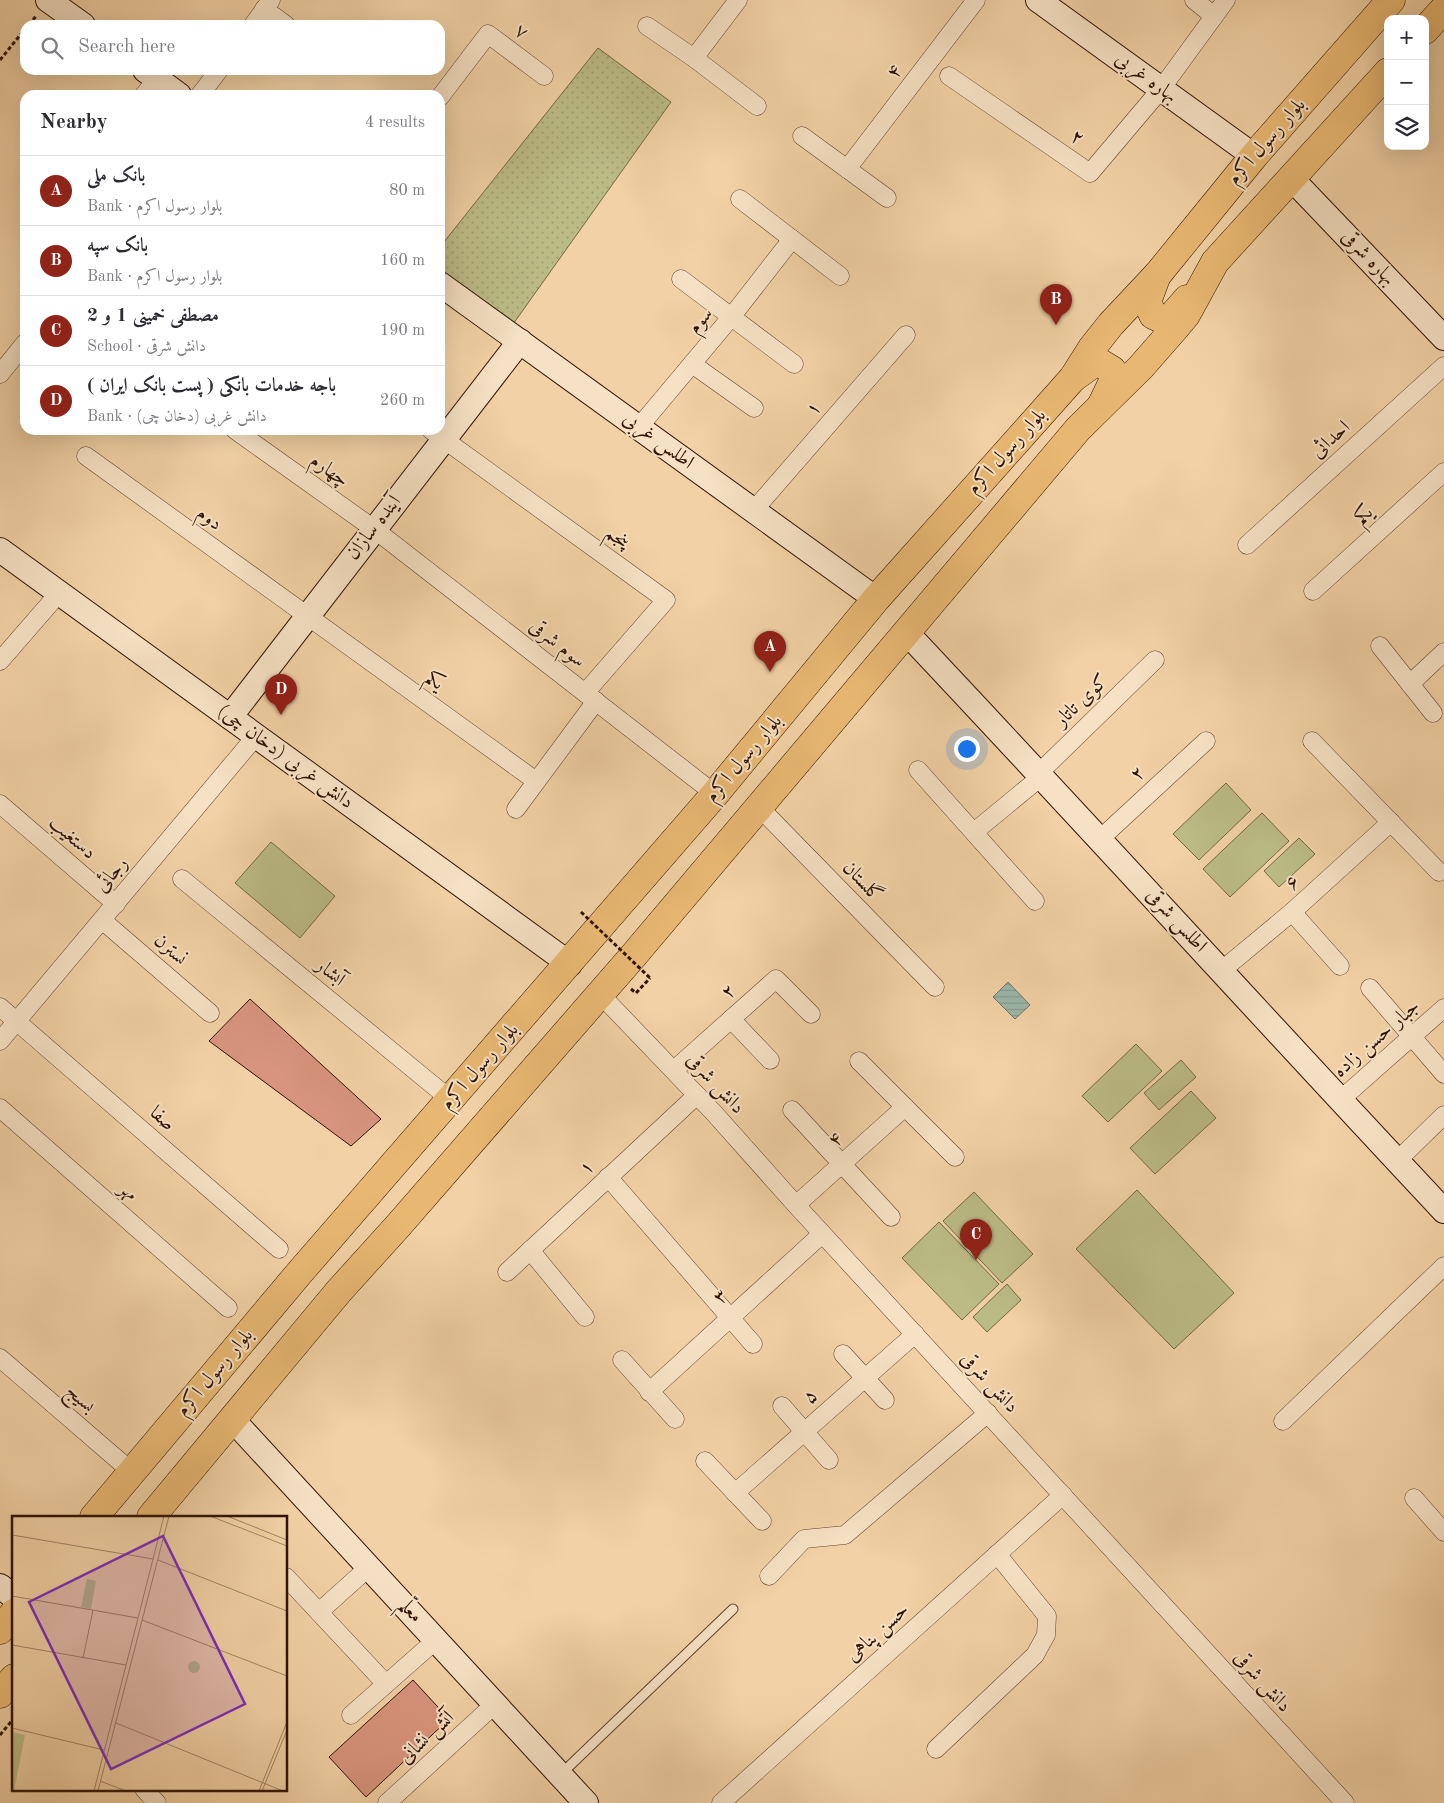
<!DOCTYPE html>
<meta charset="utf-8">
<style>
body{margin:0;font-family:"Old Standard TT",Amiri,serif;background:#f2f2f3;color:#2b2b33}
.controls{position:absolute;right:15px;top:15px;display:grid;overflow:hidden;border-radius:10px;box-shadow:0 5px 20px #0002}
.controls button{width:45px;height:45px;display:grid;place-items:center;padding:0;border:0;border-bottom:1px solid #e1e1e2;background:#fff;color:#2b2b33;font:25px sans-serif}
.you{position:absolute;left:966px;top:748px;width:18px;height:18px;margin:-12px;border:4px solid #fff;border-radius:50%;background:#1a73e8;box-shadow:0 0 0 8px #1a73e833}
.badge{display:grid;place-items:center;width:32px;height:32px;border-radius:50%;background:#8f2418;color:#fff;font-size:16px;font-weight:700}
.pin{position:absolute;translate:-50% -41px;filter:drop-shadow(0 1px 2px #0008)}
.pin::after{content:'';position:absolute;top:26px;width:18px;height:15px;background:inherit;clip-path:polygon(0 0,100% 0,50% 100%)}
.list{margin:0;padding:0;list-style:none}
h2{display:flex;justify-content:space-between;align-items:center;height:65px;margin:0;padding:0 20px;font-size:21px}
h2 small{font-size:16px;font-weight:400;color:#7c7c81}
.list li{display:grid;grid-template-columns:32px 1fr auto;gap:15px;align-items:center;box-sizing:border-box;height:70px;padding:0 20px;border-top:1px solid #e1e1e2}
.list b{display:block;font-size:19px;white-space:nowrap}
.list p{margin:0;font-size:16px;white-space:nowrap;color:#7c7c81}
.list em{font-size:16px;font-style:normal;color:#7c7c81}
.icon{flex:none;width:28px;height:28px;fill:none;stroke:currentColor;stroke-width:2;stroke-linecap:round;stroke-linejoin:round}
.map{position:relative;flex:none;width:1444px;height:1803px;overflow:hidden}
.search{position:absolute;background:#fff;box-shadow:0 5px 20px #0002;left:20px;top:20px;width:425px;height:55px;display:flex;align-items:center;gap:12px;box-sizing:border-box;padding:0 18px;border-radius:15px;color:#7c7c81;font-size:19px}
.panel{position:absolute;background:#fff;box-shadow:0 5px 20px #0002;left:20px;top:90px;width:425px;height:345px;border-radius:15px}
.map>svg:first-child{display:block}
.green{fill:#bbbb86;stroke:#766746}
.park{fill:url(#park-dots);stroke:#766746}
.water{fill:url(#water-rules);stroke:#707568}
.building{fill:#d8947d;stroke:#301305}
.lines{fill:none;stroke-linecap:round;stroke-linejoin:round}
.lane-casing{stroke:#60422d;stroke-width:11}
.street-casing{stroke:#60422d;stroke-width:19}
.secondary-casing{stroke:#301305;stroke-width:26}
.primary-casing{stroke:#301305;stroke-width:29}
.path{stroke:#301305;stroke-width:3;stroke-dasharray:4 2.5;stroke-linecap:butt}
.lane{stroke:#f6e1c4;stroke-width:9}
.street{stroke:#f6e1c4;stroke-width:18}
.secondary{stroke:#f6e1c4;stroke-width:24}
.primary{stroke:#e8b872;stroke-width:28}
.path-bridge{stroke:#301305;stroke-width:3;stroke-dasharray:4 2.5;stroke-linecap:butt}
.labels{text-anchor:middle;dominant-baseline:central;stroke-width:4;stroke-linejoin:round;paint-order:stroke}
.street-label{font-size:20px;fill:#301305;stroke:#f6e1c4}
.inset-road{fill:none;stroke:#a48565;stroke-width:1}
.view{fill:#7b2cbf;fill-opacity:0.15;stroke:#7b2cbf;stroke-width:2.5}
.inset-edge{fill:none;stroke:#301305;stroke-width:2.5}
</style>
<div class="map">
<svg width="1444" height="1803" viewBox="0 0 1444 1803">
<defs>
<pattern id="park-dots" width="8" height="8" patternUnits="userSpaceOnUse" patternTransform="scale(1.25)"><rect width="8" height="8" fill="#bbbb86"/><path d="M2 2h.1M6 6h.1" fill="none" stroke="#a1a072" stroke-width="1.8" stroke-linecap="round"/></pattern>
<pattern id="water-rules" width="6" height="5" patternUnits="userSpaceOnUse" patternTransform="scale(1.25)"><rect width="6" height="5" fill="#9bb7aa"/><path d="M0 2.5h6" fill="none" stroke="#869c91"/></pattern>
</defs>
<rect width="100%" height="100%" fill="#f1d1a5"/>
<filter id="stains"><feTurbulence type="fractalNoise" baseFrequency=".004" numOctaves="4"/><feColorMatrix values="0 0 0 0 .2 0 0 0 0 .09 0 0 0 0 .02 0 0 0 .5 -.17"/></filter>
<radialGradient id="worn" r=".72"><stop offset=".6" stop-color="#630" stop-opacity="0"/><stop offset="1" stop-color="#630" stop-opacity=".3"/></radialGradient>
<g class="green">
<polygon points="1226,783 1251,810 1199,860 1173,834"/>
<polygon points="1262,813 1289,841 1230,897 1203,869"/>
<polygon points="1299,838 1315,854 1279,887 1264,871"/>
<polygon points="271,842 335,896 300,938 235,883"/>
<polygon points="1136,1044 1162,1071 1108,1122 1082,1096"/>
<polygon points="1181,1060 1196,1077 1159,1110 1144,1093"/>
<polygon points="1191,1091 1216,1118 1155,1174 1130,1148"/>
<polygon points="1137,1190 1234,1293 1174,1349 1076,1249"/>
<polygon points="974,1192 1033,1254 1002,1283 943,1221"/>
<polygon points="939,1222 999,1284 962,1320 902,1258"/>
<polygon points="1007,1284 1021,1300 987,1332 973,1317"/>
</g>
<polygon class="park" points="598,48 671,102 511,327 440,275 440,247"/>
<polygon class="water" points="1008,982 1030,1005 1015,1019 993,997"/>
<g class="building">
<polygon points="250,999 381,1119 351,1146 209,1041"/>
<polygon points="413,1680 449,1719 366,1797 329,1757"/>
</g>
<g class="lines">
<g class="lane-casing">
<polyline id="lane" points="560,1775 733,1609"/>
</g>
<g class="street-casing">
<g id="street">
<polyline points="1194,0 1214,16"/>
<polyline points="264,9 286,25"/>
<polyline points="253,25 271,0"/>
<polyline points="647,26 694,58 757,106"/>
<polyline points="694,58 738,0"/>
<polyline points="949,76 1090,173 1161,89 1226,0"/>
<polyline points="144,95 157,79"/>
<polyline points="200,95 219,70"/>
<polyline points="440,97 488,34 544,76"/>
<polyline points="802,136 887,198"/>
<polyline points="847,169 976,0"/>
<polyline points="740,199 840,276"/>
<polyline points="681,279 794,364"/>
<polyline points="692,364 754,408"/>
<polyline points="0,374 25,343"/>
<polyline points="639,427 732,316 792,239"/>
<polyline points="235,430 374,529 715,794"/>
<polyline points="431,430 666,600 585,693"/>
<polyline points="86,456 536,781"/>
<polyline points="754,510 906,335"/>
<polyline points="1247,545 1444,366"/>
<polyline points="1313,591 1444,472"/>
<polyline points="1380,646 1433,713"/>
<polyline points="0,661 59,593"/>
<polyline points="1410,684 1444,652"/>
<polyline points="1312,741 1439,872"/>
<polyline points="918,770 1035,901"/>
<polyline points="1039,773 1155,660"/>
<polyline points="0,804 116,904"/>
<polyline points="759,807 935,987"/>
<polyline points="516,809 596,701"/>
<polyline points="974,832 1042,776"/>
<polyline points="1100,839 1206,741"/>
<polyline points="182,879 451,1100"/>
<polyline points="1292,912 1340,966"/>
<polyline points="102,920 210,1013"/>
<polyline points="1221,971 1292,912 1391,822"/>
<polyline points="1370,988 1444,1074"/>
<polyline points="600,994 714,1113 796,1205 1345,1803"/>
<polyline points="0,1007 279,1249"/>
<polyline points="731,1019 770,1060"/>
<polyline points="0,1041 256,736"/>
<polyline points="859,1061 955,1157"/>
<polyline points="674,1070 776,979 811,1014"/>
<polyline points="1339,1101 1444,1008"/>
<polyline points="0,1108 228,1308"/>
<polyline points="792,1110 891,1217"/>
<polyline points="1397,1161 1444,1115"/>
<polyline points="608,1177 753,1344"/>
<polyline points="796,1205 905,1107"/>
<polyline points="530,1250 585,1317"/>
<polyline points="507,1272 697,1095"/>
<polyline points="843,1354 885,1400"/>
<polyline points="0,1358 132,1472"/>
<polyline points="622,1360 675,1419"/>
<polyline points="649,1392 822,1234"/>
<polyline points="782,1406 829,1460"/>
<polyline points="1283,1421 1444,1266"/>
<polyline points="705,1461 762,1521"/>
<polyline points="735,1493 915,1334"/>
<polyline points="1414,1498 1444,1532"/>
<polyline points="769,1576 804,1539 845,1535 988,1413"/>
<polyline points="286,1577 386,1684"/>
<polyline points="319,1612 369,1567"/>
<polyline points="351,1715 436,1640"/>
<polyline points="936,1749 1035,1655 1046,1635 1047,1616 997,1554"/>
<polyline points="144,1789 157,1803"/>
<polyline points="387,1803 495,1704"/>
<polyline points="721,1803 1063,1495"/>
</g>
</g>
<g class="secondary-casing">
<g id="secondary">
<polyline points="48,0 83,25"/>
<polyline points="1038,0 1254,156"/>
<polyline points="145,70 179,95"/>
<polyline points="1292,179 1444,338"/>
<polyline points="440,284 876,599"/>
<polyline points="0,550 570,964"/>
<path d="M906 632C1087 824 1264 1019 1444 1211"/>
<polyline points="230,717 520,341"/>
<polyline points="233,1420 586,1803"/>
<polyline points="0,1586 14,1597"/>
</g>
</g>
<g class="primary-casing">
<g id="primary">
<polyline points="1425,30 1444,9"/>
<polyline points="1157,275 1147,302 1153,315 1164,320 1172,316 1187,299"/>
<polyline points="1073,378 1097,361 1112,370 1114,379 1102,404"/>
<polyline points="94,1517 301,1271 715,794 876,599 1073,378 1092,348 1111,324 1158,274 1254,156 1391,0"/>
<polyline points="151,1517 339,1291 397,1227 634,955 1078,429 1141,367 1176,327 1186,315 1215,262 1388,72"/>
<polyline points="0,1630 14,1613"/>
<polyline points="0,1694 14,1678"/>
</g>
</g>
<g class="path">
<polyline points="29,25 36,16"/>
<polyline points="0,60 25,29"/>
<polyline points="631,989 636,993 650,978"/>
<polyline points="0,1735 14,1718"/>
</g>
<use href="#lane" class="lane"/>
<use href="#street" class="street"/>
<use href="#secondary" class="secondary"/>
<use href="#primary" class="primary"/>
<polyline class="path-bridge" points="581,912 650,978"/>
</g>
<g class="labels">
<g class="street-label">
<text transform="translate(521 32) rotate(37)">۷</text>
<text transform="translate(895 72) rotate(-53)">۴</text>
<text transform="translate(1146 78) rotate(36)">بهاره غربی</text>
<text transform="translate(1077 138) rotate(35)">۲</text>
<text transform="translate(1267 142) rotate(-49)">بلوار رسول اکرم</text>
<text transform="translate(1368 258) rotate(46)">بهاره شرقی</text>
<text transform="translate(701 321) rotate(-50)">سوم</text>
<text transform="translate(814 409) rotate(-49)">۱</text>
<text transform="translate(1331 440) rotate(-42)">احداثی</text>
<text transform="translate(658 441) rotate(36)">اطلس غربی</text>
<text transform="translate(1007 452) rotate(-48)">بلوار رسول اکرم</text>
<text transform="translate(329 471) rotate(35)">چهارم</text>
<text transform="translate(1364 516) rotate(-42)">یکم</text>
<text transform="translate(209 519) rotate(36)">دوم</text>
<text transform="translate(374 528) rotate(-52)">آینده سازان</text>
<text transform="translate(617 538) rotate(36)">پنجم</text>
<text transform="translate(557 644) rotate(38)">سوم شرقی</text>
<text transform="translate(434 681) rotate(36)">یکم</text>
<text transform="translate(1082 701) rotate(-44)">کوی تاتار</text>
<text transform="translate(285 757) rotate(36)">دانش غربی (دخان چی)</text>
<text transform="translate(744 759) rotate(-50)">بلوار رسول اکرم</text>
<text transform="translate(1138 774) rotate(-43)">۲</text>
<text transform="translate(72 838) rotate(41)">دستغیب</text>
<text transform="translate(112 875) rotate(-50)">رجائی</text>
<text transform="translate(862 882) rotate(46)">گلستان</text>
<text transform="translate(1293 883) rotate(-42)">۶</text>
<text transform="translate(1176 921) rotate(47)">اطلس شرقی</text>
<text transform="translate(170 950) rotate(41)">نسترن</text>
<text transform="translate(330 973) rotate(39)">آبشار</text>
<text transform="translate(729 992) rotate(-42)">۲</text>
<text transform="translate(1377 1039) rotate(-41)">جبار حسن زاده</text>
<text transform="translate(480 1067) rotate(-49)">بلوار رسول اکرم</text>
<text transform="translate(715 1084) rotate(47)">دانش شرقی</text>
<text transform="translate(162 1119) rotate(41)">صفا</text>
<text transform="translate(836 1140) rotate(-42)">۴</text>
<text transform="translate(587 1168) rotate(-43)">۱</text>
<text transform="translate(128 1192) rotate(41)">مهر</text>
<text transform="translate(721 1297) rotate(-42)">۳</text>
<text transform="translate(215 1373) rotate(-50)">بلوار رسول اکرم</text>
<text transform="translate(989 1383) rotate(47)">دانش شرقی</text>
<text transform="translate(811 1397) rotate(-41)">۵</text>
<text transform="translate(80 1399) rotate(41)">بسیج</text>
<text transform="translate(410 1611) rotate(47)">معلّم</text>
<text transform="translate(878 1633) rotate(-42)">حسن پناهی</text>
<text transform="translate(1262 1682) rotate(48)">دانش شرقی</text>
<text transform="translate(427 1738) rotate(-43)">آتش نشانی</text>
</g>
</g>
<g transform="translate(12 1516)">
<rect width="275" height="275" fill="#f1d1a5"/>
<path d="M176 151a6 6 0 1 1 12 0a6 6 0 1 1-12 0Z" fill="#bbbb86"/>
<path d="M75 63 84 65 79 93 69 91ZM0 216 13 219 2 275H0Z" fill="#bbbb86"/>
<path class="inset-road" d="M198 0 275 30M215 0 275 24M0 19 141 43M146 44 275 95M0 80 126 102M130 104 275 160M0 129 114 149M71 142 81 94M104 207 271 275M0 212 92 234M88 265 114 275M82 275 152 0M86 275 157 0M247 275 275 206M250 275 275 214"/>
<path class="view" d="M151 20 233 188 99 253 17 86Z"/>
<rect width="275" height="275" class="inset-edge"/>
</g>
<rect width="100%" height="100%" filter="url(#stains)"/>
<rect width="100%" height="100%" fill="url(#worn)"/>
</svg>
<div class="controls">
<button>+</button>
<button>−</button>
<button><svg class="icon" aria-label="layers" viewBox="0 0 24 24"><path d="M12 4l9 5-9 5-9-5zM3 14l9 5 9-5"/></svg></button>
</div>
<div class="you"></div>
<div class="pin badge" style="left:770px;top:672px">A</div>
<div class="pin badge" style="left:1056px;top:325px">B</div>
<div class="pin badge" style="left:976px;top:1260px">C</div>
<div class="pin badge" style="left:281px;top:715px">D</div>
<div class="search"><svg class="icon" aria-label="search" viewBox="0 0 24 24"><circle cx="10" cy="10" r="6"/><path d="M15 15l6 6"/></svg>Search here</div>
<section class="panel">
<h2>Nearby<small>4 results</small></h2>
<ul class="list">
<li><span class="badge">A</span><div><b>بانک ملی</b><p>Bank · بلوار رسول اکرم</p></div><em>80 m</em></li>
<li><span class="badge">B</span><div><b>بانک سپه</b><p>Bank · بلوار رسول اکرم</p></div><em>160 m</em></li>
<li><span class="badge">C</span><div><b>مصطفی خمینی 1 و 2</b><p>School · دانش شرقی</p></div><em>190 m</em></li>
<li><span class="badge">D</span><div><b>باجه خدمات بانکی ( پست بانک ایران )</b><p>Bank · دانش غربی (دخان چی)</p></div><em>260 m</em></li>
</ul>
</section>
</div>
